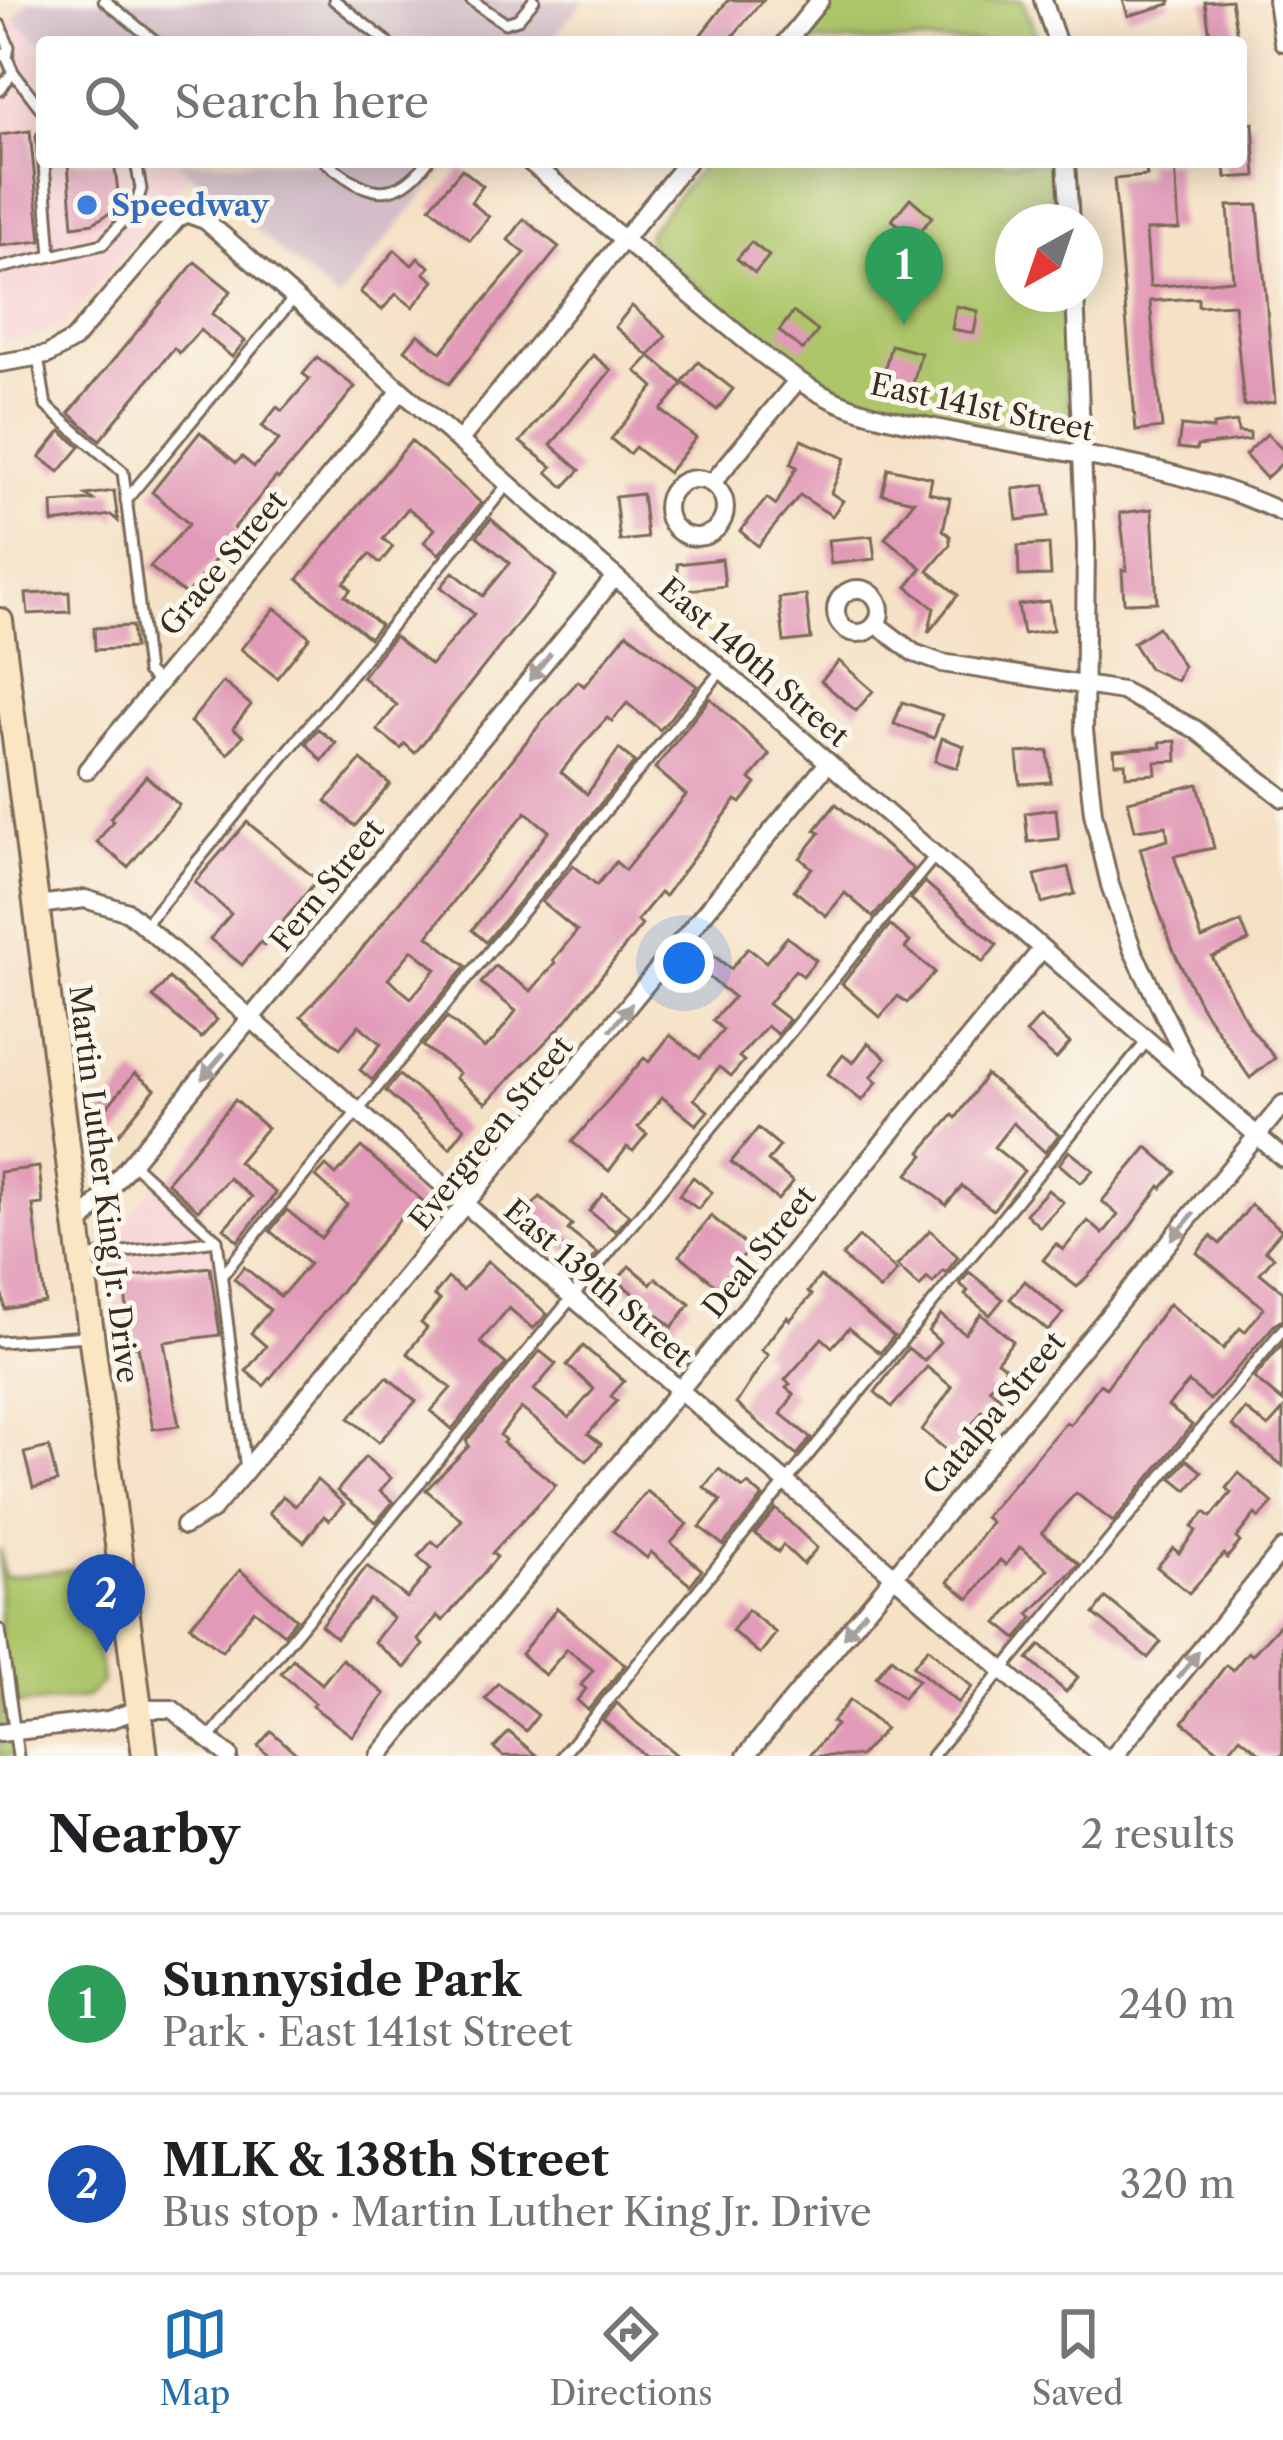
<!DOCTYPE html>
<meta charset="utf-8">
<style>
body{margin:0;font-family:"Libre Caslon Text",serif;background:#f2f2f2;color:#202124}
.compass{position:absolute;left:995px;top:204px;width:108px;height:108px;border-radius:50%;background:#fff;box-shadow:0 6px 30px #0003;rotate:220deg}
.you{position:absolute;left:684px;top:963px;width:42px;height:42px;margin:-30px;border:9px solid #fff;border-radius:50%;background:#1a73e8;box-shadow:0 0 0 18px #1a73e833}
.badge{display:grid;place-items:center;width:78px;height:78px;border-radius:50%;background:#1f6fb2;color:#fff;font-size:39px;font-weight:700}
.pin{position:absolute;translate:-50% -99px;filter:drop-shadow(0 3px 6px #0008)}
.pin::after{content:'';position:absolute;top:63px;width:42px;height:36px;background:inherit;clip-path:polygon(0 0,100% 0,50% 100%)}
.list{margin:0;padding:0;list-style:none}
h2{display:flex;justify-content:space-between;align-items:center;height:156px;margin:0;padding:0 48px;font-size:51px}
h2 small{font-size:39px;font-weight:400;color:#757577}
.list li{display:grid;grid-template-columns:78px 1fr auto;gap:36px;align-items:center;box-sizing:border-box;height:180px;padding:0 48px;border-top:3px solid #e0e0e0}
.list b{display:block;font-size:45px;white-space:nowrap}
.list p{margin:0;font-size:39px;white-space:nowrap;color:#757577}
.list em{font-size:39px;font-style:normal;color:#757577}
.icon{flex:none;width:66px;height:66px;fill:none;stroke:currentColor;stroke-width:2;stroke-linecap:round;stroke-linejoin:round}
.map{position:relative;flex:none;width:1283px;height:1756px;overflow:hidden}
.search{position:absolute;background:#fff;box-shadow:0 6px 30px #0003;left:36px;right:36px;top:36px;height:132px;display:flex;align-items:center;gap:30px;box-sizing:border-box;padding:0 42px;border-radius:12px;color:#757577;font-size:45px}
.sheet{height:516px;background:#fff}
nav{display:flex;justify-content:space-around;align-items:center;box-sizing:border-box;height:168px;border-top:3px solid #e0e0e0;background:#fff;font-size:33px;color:#757577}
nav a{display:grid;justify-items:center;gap:6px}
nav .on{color:#1f6fb2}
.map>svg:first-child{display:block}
.built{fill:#f7cfd5}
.industrial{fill:#d2bdc8}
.green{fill:#adc66b;stroke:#747844;stroke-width:3}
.building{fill:#e19ab7;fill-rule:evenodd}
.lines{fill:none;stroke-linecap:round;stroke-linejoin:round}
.service-casing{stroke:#7c6a59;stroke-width:15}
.minor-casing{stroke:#7c6a59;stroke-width:22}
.secondary-casing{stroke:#7c6a59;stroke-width:30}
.service{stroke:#fff;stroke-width:9}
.minor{stroke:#fff;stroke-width:16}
.secondary{stroke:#fbe6c3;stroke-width:24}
.oneway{fill:#a79f9a}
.shop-dot{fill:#3f7fe0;stroke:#fbf7ec;stroke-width:4.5}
.labels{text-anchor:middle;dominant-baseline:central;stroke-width:10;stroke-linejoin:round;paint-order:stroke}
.shop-label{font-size:30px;font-weight:bold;fill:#366cbe;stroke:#fbf7ec;text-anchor:start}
.street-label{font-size:30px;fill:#3b2a1e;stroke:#fbf7ec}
</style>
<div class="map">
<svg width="1283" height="1756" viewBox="0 0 1283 1756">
<rect width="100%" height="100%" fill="#fbf7ec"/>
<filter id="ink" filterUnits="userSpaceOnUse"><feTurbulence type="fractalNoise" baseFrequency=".00833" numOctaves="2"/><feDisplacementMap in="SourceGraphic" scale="24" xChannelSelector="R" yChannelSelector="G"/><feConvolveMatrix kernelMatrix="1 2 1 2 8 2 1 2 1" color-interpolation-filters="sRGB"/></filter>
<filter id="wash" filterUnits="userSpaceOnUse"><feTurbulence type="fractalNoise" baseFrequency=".004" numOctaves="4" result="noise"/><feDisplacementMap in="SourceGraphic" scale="48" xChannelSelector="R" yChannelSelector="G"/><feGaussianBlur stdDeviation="2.7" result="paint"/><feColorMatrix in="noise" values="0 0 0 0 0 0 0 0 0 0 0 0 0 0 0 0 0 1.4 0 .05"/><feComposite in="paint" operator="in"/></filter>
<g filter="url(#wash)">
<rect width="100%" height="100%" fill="#f5e1c6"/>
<g class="built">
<polygon points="14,19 42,44 42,162 177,162 190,173 63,325 27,339 1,341 0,36"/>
<polygon points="156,1183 217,1240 230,1335 121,1349 108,1242"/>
</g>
<g class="industrial">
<polygon points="30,0 584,0 549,42 42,44 14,19"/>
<polygon points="177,162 450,162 337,300"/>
</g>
<g class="green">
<polygon points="838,0 1022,0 1039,42 803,42"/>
<polygon points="705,162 1049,162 1054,222 1013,222 1013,294 1060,294 1071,434 1063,439 864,400 822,380 785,356 653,250 647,235 650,229"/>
<polygon points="0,1548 4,1577 87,1568 102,1682 85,1698 11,1705 18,1756 0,1756"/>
</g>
<g id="blocks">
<g class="building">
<polygon points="728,0 763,0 728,42 695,42"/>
<polygon points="1123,0 1170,0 1170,4 1128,16"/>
<polygon points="1231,0 1238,42 1211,42 1205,2"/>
<polygon points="1253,123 1256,176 1226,178 1225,162 1241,162 1241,124"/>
<polygon points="30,131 41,241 0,246 0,135"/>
<polygon points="68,162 114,162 120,207 93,223 73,226"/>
<polygon points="1145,162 1175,162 1179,229 1146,230 1150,287 1233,280 1228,206 1258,205 1275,402 1244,406 1234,304 1198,306 1198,298 1150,301 1162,428 1136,431 1114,179 1147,176"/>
<polygon points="462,169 483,186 471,202 489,217 470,240 430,207"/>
<polygon points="910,198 932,217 915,238 892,220"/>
<polygon points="524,219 559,247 449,384 405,350 418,334 441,352 525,253 508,240"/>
<polygon points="751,242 769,256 755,273 737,259"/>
<polygon points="395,250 412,265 418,258 430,267 424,273 434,281 413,307 396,294 382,310 360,292"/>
<polygon points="195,262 231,291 212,314 245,341 232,357 200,330 179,353 174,348 100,440 69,413"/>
<polygon points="632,306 666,336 649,356 615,327"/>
<polygon points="956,306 978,311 974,333 952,329"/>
<polygon points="793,312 818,331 803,350 779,331"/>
<polygon points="891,345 921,353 912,387 882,379"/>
<polygon points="593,355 611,370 551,445 580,470 564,487 547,472 552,467 520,442"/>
<polygon points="650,356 683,384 661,410 696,438 668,473 635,447 629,454 611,439 654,387 636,371"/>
<polygon points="317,357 355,387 299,456 278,479 276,477 234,528 239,531 186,595 150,567 189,524 152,492 200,432 236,463 242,457 254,467 279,440 262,426 277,407 282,411 310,379 303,374"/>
<polygon points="698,362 733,389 717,410 682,382"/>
<polygon points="1237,422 1238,432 1250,433 1250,440 1197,446 1196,450 1178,448 1181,426 1213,429 1213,425"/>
<polygon points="61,431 80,447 59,472 40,457"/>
<polygon points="1267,434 1283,450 1283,462 1266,478 1245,455"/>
<polygon points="801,440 845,458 831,493 843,501 832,516 800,495 758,546 740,531 767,498 776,505 797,467 791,464"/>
<polygon points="411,441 481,503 439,554 424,542 435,529 408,508 383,539 393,547 380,563 370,554 344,583 351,589 345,596 380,625 369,638 298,579"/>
<polygon points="888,468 932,478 929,493 950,498 943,530 950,536 950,545 928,571 958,595 928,633 934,608 907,587 922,568 885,538 914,501 882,494"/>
<polygon points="1045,485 1049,516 1017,520 1013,489"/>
<polygon points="114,491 118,521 111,515 53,523 52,503 93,500 86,495"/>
<polygon points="642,494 647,538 620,541 615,497"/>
<polygon points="1152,509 1157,602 1124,603 1122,570 1127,570 1120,513"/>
<polygon points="491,519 556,576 415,753 405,744 401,749 377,730 397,705 362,677 394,636 431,665 474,614 441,587 453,572 483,596 510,563 477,536"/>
<polygon points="872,536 875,559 831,564 828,540"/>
<polygon points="1049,544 1051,575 1019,576 1018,546"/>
<polygon points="722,559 725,586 680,591 677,564"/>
<polygon points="69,592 70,612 28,614 26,594"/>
<polygon points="806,595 811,639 784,642 779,598"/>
<polygon points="1049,601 1053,630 1023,634 1018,605"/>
<polygon points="275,608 310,637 277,678 241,649"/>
<polygon points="132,626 134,648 95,650 94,628"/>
<polygon points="1158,627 1183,666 1177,681 1149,668 1133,643"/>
<path d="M627 633 697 686 660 730 627 703 612 721 607 718 580 748 561 772 587 794 619 749 635 762 486 942 472 930 549 831 526 812 468 882 428 936 466 966 372 1080 360 1070 381 1044 359 1025 340 1048 301 1016 358 954 541 723 578 681 584 686ZM412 950 436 969 411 998 388 979Z"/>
<polygon points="839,661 873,691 856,711 821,681"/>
<polygon points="223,682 251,705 233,728 243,736 228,754 190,722"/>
<polygon points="710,698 770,755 750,779 756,784 741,803 736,800 665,896 660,893 637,921 642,925 566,1021 486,1103 455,1078 459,1073 423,1046 447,1017 484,1048 494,1040 516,1011 481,983 495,966 531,991 555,963 553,960 577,931 542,902 573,865 597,885 616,862 625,870 662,825 686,795 655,768"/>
<polygon points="902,702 942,715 934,738 894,724"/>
<polygon points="318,729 336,743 322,761 306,743"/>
<polygon points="942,738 964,746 957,768 935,761"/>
<polygon points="1176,741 1177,761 1155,762 1156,774 1126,776 1125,763 1115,763 1114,750 1161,747 1160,742"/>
<polygon points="1048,751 1051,782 1020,784 1017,753"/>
<polygon points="361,760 390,784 355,826 326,801"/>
<polygon points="146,776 179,805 128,867 97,842 113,821 110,818"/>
<polygon points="1198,784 1214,848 1174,856 1202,939 1241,922 1249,941 1212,957 1249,1026 1275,1058 1250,1078 1202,1008 1174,952 1155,900 1140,848 1168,840 1166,826 1135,830 1128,801"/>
<polygon points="836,804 913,869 873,917 845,893 826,916 794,890 812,868 800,858 820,833 815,830"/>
<polygon points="1056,809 1059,839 1028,842 1025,813"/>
<polygon points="247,822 317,880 264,945 261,942 242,965 210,939 231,914 195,882"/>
<polygon points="1068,867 1075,894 1042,903 1035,875"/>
<polygon points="925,882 997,945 983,962 911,899"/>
<polygon points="890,925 910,942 905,948 935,972 907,1003 898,996 880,1017 842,984"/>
<polygon points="787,937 816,960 803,976 795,970 768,1004 789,1020 777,1034 767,1026 739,1057 744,1061 731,1076 719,1067 694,1099 708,1111 696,1125 662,1097 638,1127 647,1134 633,1151 627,1147 609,1171 572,1142 644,1058 649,1062 670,1035 700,1058 723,1030 713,1020 734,997 702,972 714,956 731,969 748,948 766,962"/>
<polygon points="169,978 217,1020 201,1038 153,997"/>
<polygon points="1040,1017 1070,1043 1056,1059 1026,1033"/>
<polygon points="868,1043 886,1058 871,1077 877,1082 862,1101 828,1074 843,1055 853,1063"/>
<polygon points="135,1073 155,1089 117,1136 97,1119"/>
<polygon points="399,1075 465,1128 450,1148 386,1091"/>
<polygon points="986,1075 1059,1135 1045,1152 1013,1123 994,1147 1024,1171 993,1210 962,1186 946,1205 908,1174 924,1155 921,1152 953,1115 956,1118"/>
<polygon points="235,1100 267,1128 238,1162 276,1193 238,1241 224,1228 252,1197 229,1178 198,1210 167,1182"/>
<polygon points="758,1128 780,1146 768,1161 793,1182 778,1200 731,1162"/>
<polygon points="361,1147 425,1203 410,1221 403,1215 264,1386 246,1371 266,1346 251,1333 270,1310 234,1279 244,1267 280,1296 284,1293 309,1264 270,1231 287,1210 321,1238 347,1205 316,1177 326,1166 336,1175"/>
<polygon points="1147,1147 1176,1172 1162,1188 1160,1186 1115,1248 1077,1287 1043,1260 1056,1244 1063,1250 1088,1221 1103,1234 1118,1215 1102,1201"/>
<polygon points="1069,1151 1093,1170 1081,1183 1059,1164"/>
<polygon points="39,1167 43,1204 33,1205 45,1302 5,1309 0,1283 0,1172"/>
<polygon points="693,1177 712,1192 698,1209 679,1195"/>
<polygon points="1048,1190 1063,1202 1040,1227 1026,1214"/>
<polygon points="603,1194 629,1215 615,1231 589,1211"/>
<polygon points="540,1197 572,1225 568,1230 597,1253 586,1266 523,1216"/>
<polygon points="1251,1205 1282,1230 1265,1250 1274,1257 1260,1273 1283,1292 1283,1320 1276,1323 1210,1400 1189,1382 1168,1406 1192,1425 1113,1522 1076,1493 1057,1514 1042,1533 1079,1564 1029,1614 1033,1618 1017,1639 997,1623 1048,1569 1020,1547 1006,1565 1000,1560 969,1599 948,1582 991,1522 985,1517 1066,1422 1070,1425 1100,1384 1106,1388 1169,1304 1223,1349 1240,1328 1245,1332 1264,1308 1197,1253 1211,1236 1220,1244"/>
<polygon points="711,1216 750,1248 717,1286 680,1255"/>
<polygon points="930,1230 958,1257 946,1273 943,1271 933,1283 927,1278 920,1287 897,1266"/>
<polygon points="859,1237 897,1271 880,1290 842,1256"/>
<polygon points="488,1261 547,1314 533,1329 509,1308 480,1342 506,1364 452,1429 431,1411 451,1388 407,1353 427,1328 421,1323 440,1300 434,1295 448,1278 463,1290"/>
<polygon points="629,1266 651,1284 656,1278 690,1304 672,1327 617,1280"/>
<polygon points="210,1267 220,1335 164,1342 179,1426 153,1429 138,1346 132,1347 123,1278"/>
<polygon points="969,1272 1003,1299 990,1315 965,1295 968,1291 960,1284"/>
<polygon points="820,1276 894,1336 880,1353 849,1328 832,1347 822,1338 785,1380 790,1384 786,1388 794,1394 781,1414 811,1438 797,1455 736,1404 768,1355 761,1350 787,1317 790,1320 812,1295 808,1292"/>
<polygon points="1025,1281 1063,1314 1048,1331 1010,1299"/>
<polygon points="981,1314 1013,1341 997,1361 1006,1368 989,1388 1001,1398 987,1415 982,1411 951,1454 922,1430 952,1387 927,1367 892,1407 875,1392 908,1348 924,1361 940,1342 928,1331 941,1315 965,1334"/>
<polygon points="1283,1343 1283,1402 1254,1378"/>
<polygon points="583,1346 624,1381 611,1396 617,1401 588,1434 601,1444 587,1461 521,1408 500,1435 505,1440 503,1443 556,1485 492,1553 497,1557 443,1621 437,1616 418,1640 423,1645 405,1668 374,1642 393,1618 370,1599 336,1638 321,1625 367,1566 407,1598 431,1569 418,1557 432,1541 439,1547 462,1520 426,1490 469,1446 466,1441 540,1351 556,1364 534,1390 569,1418 594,1389 567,1365"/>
<polygon points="387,1377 416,1401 379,1442 349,1418"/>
<polygon points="1245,1409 1268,1427 1283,1410 1283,1466 1232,1426"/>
<polygon points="49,1447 57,1482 33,1488 24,1453"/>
<polygon points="365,1457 391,1478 380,1491 393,1502 376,1522 337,1491"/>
<polygon points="1187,1460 1202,1472 1187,1490 1172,1478"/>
<polygon points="719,1469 743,1488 748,1484 763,1497 723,1545 700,1527 721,1501 704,1487"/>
<polygon points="1239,1473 1273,1503 1259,1518 1255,1514 1236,1538 1240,1542 1227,1558 1224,1554 1189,1593 1157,1567 1173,1548 1179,1553 1196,1531 1192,1527 1205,1512 1211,1517 1231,1493 1226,1488"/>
<polygon points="317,1480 344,1504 329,1520 324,1516 304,1542 269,1513 283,1496 295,1506"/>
<polygon points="647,1491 687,1524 671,1543 702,1570 690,1585 651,1552 647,1558 613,1531"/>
<polygon points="776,1509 817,1548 803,1564 783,1545 778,1552 755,1534"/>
<polygon points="240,1570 296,1619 284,1634 254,1610 222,1651 190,1626"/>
<polygon points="1106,1598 1161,1642 1148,1658 1094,1614"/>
<polygon points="557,1608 625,1665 588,1710 577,1700 586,1689 581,1685 593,1670 567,1649 545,1675 521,1654"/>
<polygon points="748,1610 776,1633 760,1654 732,1631"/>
<polygon points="1283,1621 1283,1756 1264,1756 1240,1737 1225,1756 1183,1722 1226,1665 1233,1670 1248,1652 1252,1655"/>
<polygon points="1041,1645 1078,1677 1066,1692 1028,1659"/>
<polygon points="928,1648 972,1687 958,1703 913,1666"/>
<polygon points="891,1658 918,1680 903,1698 876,1677"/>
<polygon points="293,1659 322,1684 342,1659 385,1694 352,1736 312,1706 315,1703 281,1673"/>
<polygon points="498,1683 538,1715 526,1731 485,1699"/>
<polygon points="850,1700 885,1729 860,1756 809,1756 836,1725 832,1722"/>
<polygon points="617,1703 637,1723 678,1756 645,1756 603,1720"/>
<polygon points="271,1731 299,1756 269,1756 258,1746"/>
<polygon points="509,1732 537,1756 503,1756 494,1748"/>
</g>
</g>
</g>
<g filter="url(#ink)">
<use href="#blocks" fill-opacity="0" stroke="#7c6a59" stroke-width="3"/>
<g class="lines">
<g class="service-casing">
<g id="service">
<polyline points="104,0 156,42"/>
<polyline points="334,0 387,42"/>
<polyline points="471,0 505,23 518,19 534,0"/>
<polyline points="0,25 9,47 7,58 0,52"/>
<polyline points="7,58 13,72 42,110"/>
<polyline points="0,90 13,72"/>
<polyline points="42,137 51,256"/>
<path d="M326 162C364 193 393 207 427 162"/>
<polyline points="0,268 103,244 136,206 141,189 136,162"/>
<polyline points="38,357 46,406 123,472 147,672 159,683"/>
<polyline points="126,500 294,298"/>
<polyline points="144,926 508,484"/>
<polyline points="132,1163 217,1240 246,1470"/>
<polyline points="86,1257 217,1240"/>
<polyline points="223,1274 722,670"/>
<polyline points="0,1342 88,1336"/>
<polyline points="0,1630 18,1756"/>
<polyline points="209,1739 935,856"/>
<polyline points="562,1756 1148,1040"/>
<polyline points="932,1756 1283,1329"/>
</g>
</g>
<g class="minor-casing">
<g id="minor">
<polyline points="1043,0 1057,42"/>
<polyline points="1277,0 1283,42"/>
<polyline points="786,42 820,0"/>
<path d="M530 162 763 355C787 373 811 391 840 403 879 419 923 425 964 434 1070 454 1184 466 1283 513"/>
<polyline points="1066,162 1070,222"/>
<polyline points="1075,294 1086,546 1084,730 1093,813 1110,885 1133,951 1193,1073"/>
<polyline points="0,363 47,355 73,340 176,220 185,213 205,220 1283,1158"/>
<polyline points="459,441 687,162"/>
<circle cx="696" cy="508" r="29"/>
<polyline points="712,483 797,381"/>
<circle cx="858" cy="611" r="22"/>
<polyline points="876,624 914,653 942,663 1122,691 1195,729 1283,798"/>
<polyline points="87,770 401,391"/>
<polyline points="38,905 85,899 128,912 1102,1756"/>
<polyline points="79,1226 615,577"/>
<polyline points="184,1526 213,1509 246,1470 828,763"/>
<polyline points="0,1733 108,1720 140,1709 172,1709 229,1756"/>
<polyline points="379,1756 1042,949"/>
<polyline points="746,1756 1283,1104"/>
<polyline points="1114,1756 1283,1549"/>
</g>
</g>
<g class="secondary-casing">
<polyline id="secondary" points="0,621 145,1756"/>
</g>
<use href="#service" class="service"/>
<use href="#minor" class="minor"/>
<use href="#secondary" class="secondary"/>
</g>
<defs><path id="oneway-solid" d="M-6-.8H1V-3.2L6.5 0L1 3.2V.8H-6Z" transform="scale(3)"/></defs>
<g class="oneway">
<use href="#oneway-solid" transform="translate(540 667) rotate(129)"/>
<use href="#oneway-solid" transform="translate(621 1017) rotate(-51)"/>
<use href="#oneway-solid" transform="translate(213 1066) rotate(130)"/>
<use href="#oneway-solid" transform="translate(1183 1226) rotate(130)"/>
<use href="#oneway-solid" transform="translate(855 1624) rotate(129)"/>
<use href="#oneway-solid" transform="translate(1188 1665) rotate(-51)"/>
</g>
</g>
<circle class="shop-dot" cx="87" cy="205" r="12"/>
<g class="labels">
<g class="shop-label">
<text x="111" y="205">Speedway</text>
</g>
<g class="street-label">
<text transform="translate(982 407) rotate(12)">East 141st Street</text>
<text transform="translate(223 563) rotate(-50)">Grace Street</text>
<text transform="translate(754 662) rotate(41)">East 140th Street</text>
<text transform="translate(327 885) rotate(-51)">Fern Street</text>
<text transform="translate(491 1133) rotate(-51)">Evergreen Street</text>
<text transform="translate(104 1184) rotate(83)">Martin Luther King Jr. Drive</text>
<text transform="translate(759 1252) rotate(-51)">Deal Street</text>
<text transform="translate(598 1283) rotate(41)">East 139th Street</text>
<text transform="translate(994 1413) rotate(-50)">Catalpa Street</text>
</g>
</g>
</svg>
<svg class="compass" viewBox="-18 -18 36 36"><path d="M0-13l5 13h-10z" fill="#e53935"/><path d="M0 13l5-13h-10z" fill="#757577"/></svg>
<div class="you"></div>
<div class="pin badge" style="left:904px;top:325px;background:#2e9e5b">1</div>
<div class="pin badge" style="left:106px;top:1653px;background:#1a4fb4">2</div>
<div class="search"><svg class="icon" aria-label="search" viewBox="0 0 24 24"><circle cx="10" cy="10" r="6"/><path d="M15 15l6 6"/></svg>Search here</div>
</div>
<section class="sheet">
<h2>Nearby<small>2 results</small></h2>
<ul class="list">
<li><span class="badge" style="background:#2e9e5b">1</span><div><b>Sunnyside Park</b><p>Park · East 141st Street</p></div><em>240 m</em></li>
<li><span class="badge" style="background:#1a4fb4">2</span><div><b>MLK &amp; 138th Street</b><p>Bus stop · Martin Luther King Jr. Drive</p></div><em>320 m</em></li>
</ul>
</section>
<nav>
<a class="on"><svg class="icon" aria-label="map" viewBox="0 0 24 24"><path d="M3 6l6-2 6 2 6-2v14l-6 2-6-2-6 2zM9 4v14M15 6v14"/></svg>Map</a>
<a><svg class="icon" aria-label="directions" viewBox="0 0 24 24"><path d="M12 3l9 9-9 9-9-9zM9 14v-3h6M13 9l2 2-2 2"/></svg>Directions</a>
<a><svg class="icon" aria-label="saved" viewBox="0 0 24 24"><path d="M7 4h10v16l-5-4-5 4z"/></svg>Saved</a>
</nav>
